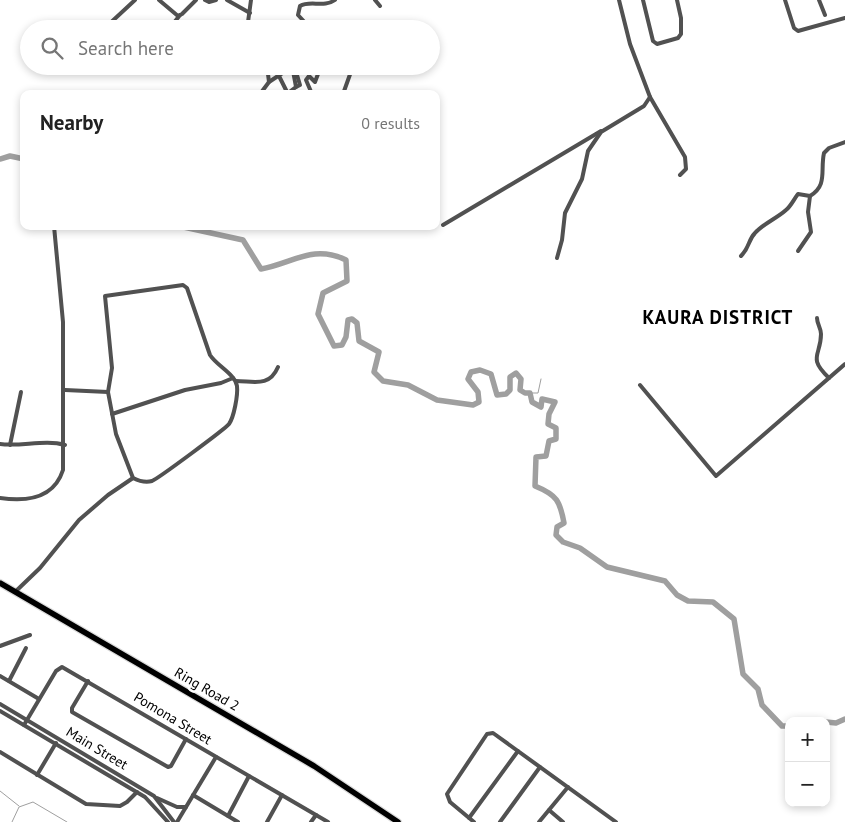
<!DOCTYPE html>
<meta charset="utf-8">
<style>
body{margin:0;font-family:"PT Sans",sans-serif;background:#f6f6f6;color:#222}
.controls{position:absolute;right:15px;bottom:15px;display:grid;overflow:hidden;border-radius:10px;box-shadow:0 2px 8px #0003}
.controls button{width:45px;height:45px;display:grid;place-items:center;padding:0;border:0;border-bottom:1px solid #e0e0e0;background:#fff;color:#222;font:25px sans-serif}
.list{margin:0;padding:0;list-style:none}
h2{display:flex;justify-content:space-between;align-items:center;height:65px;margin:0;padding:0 20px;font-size:21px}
h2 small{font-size:16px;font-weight:400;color:#767676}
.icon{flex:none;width:28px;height:28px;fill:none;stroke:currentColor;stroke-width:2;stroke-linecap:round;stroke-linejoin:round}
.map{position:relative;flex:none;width:845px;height:822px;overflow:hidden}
.search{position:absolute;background:#fff;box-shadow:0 2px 8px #0003;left:20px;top:20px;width:420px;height:55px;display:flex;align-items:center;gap:12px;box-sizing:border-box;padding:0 18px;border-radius:28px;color:#767676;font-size:19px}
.panel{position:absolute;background:#fff;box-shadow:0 2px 8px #0003;left:20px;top:90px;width:420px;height:140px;border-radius:10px}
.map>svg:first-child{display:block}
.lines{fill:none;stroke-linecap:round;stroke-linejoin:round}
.stream{stroke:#9f9f9f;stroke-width:1}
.river{stroke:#9f9f9f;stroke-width:5.5}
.primary-casing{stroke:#dbdbdb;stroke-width:8}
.minor{stroke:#515151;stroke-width:4}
.primary{stroke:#000;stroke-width:5.5}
.labels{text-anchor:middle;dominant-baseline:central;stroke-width:5;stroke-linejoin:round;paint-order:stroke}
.street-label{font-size:14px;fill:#000;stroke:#fff}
.district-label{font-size:19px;font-weight:bold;letter-spacing:1px;fill:#000;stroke:#fff}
</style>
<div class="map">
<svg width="845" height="822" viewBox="0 0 845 822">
<rect width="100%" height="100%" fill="#fff"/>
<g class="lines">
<g class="stream">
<polyline points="530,393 538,393 541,379"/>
<polyline points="0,791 19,806"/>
<polyline points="12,822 19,807 33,802 67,822"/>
</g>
<g class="river">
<polyline points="0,159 10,156 24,159"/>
<polyline points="127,226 152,226"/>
<path d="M179 226 243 240 261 269C293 263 313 244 346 260L347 281 323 293 318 314 334 346 342 345 346 337 348 320 352 319 357 323 359 341 379 352 374 372 383 381 408 385 437 400 473 405 479 402 478 392 468 379 471 372 480 370 491 374 497 395 506 394 510 390V377L516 373 521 379 520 390 525 393H530L532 402 541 407 542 399 555 402 549 414 548 424 556 428V439L549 441 546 456 536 457 535 486C557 495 560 501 564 523L557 527 556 535 563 542 580 548 607 567 665 581 677 595 688 601 713 602 734 619 743 674 758 689 762 705 782 726H789"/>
<polyline points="805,721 823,721"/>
<polyline points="826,722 836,723 845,719"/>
</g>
<g class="primary-casing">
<polyline id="primary" points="0,583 314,766 398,822"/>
</g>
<g class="minor">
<polyline points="159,0 178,16 182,14 196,0"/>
<polyline points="205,0 209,2 216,0"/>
<polyline points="227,0 250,13"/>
<polyline points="375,0 380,6"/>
<polyline points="619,0 630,44 650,97 685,157 686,169 680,175"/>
<polyline points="643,0 653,41 657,44 678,38 681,34 681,18 677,0"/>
<polyline points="785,0 794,28 798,31 845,18"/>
<polyline points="819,0 825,15"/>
<polyline points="107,26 135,0"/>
<polyline points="169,29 180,15"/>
<polyline points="250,29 248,22 251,0"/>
<path d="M311 29 298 15 300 6C310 0 324 8 335 0"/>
<polyline points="267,66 269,82"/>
<polyline points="293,71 297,75 300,85 296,87"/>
<polyline points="279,76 288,94"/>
<polyline points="288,93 296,87 293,71 290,67"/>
<polyline points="260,94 269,82 293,66"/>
<polyline points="312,94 306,80 309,76 315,82 321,66"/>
<polyline points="343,94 353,66"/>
<polyline points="443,225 601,131"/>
<polyline points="798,251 811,232 808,212 810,196"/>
<path d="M741 256C750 247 748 240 755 233 764 223 776 219 786 210 791 206 794 199 798 194L810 196C828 185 820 171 824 153L829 148 845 142"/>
<polyline points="557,258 562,240 565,213 582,179 588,151 601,132 644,106 650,97"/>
<path d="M183 285 187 288 210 355C217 366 235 374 237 386 238 395 234 417 229 424 225 429 159 478 152 481 145 483 139 481 133 478L116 434 108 392 112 368 105 296Z"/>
<path d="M817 318C817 324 821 328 821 334 821 356 807 357 829 378"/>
<path d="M236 381C253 381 269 388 278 367"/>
<polyline points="640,385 716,476 845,364"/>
<polyline points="65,390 108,392"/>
<polyline points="112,414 185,390 221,383 233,378"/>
<path d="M0 444C21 447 45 439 65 445"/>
<polyline points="10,445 21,392"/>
<path d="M0 498C27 502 54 498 63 470V322L54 226"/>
<polyline points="15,592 40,568 79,520 108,495 133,478"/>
<polyline points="0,646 30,635"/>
<polyline points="0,676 39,699"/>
<polyline points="9,681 26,648"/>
<polyline points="88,681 72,708 72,712 168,767 171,766 186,739"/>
<polyline points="0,704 154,796 174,822"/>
<polyline points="0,711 145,797 168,822"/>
<polyline points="24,725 56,671 62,667 328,822"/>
<polyline points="0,752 86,804 120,806 127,802 137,792"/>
<polyline points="37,775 56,743"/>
<polyline points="193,795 238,822"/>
<polyline points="157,798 177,807 186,807"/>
<polyline points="549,810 563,822"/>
<polyline points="228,816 249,776"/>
<polyline points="469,818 518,751"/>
<polyline points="177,822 216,757"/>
<polyline points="267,822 282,795"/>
<polyline points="311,822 316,815"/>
<polyline points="474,822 450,802 447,794 487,734 493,733 616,822"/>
<polyline points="500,822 540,767"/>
<polyline points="539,822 568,787"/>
</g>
<use href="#primary" class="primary"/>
</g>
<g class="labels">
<g class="street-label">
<text transform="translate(207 689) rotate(30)">Ring Road 2</text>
<text transform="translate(173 718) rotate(31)">Pomona Street</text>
<text transform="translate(97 748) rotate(31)">Main Street</text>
</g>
<g class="district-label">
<text x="718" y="317">KAURA DISTRICT</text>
</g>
</g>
</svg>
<div class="controls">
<button>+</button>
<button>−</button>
</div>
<div class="search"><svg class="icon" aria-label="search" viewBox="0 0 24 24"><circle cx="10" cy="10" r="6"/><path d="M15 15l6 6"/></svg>Search here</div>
<section class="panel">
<h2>Nearby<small>0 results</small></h2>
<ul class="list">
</ul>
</section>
</div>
